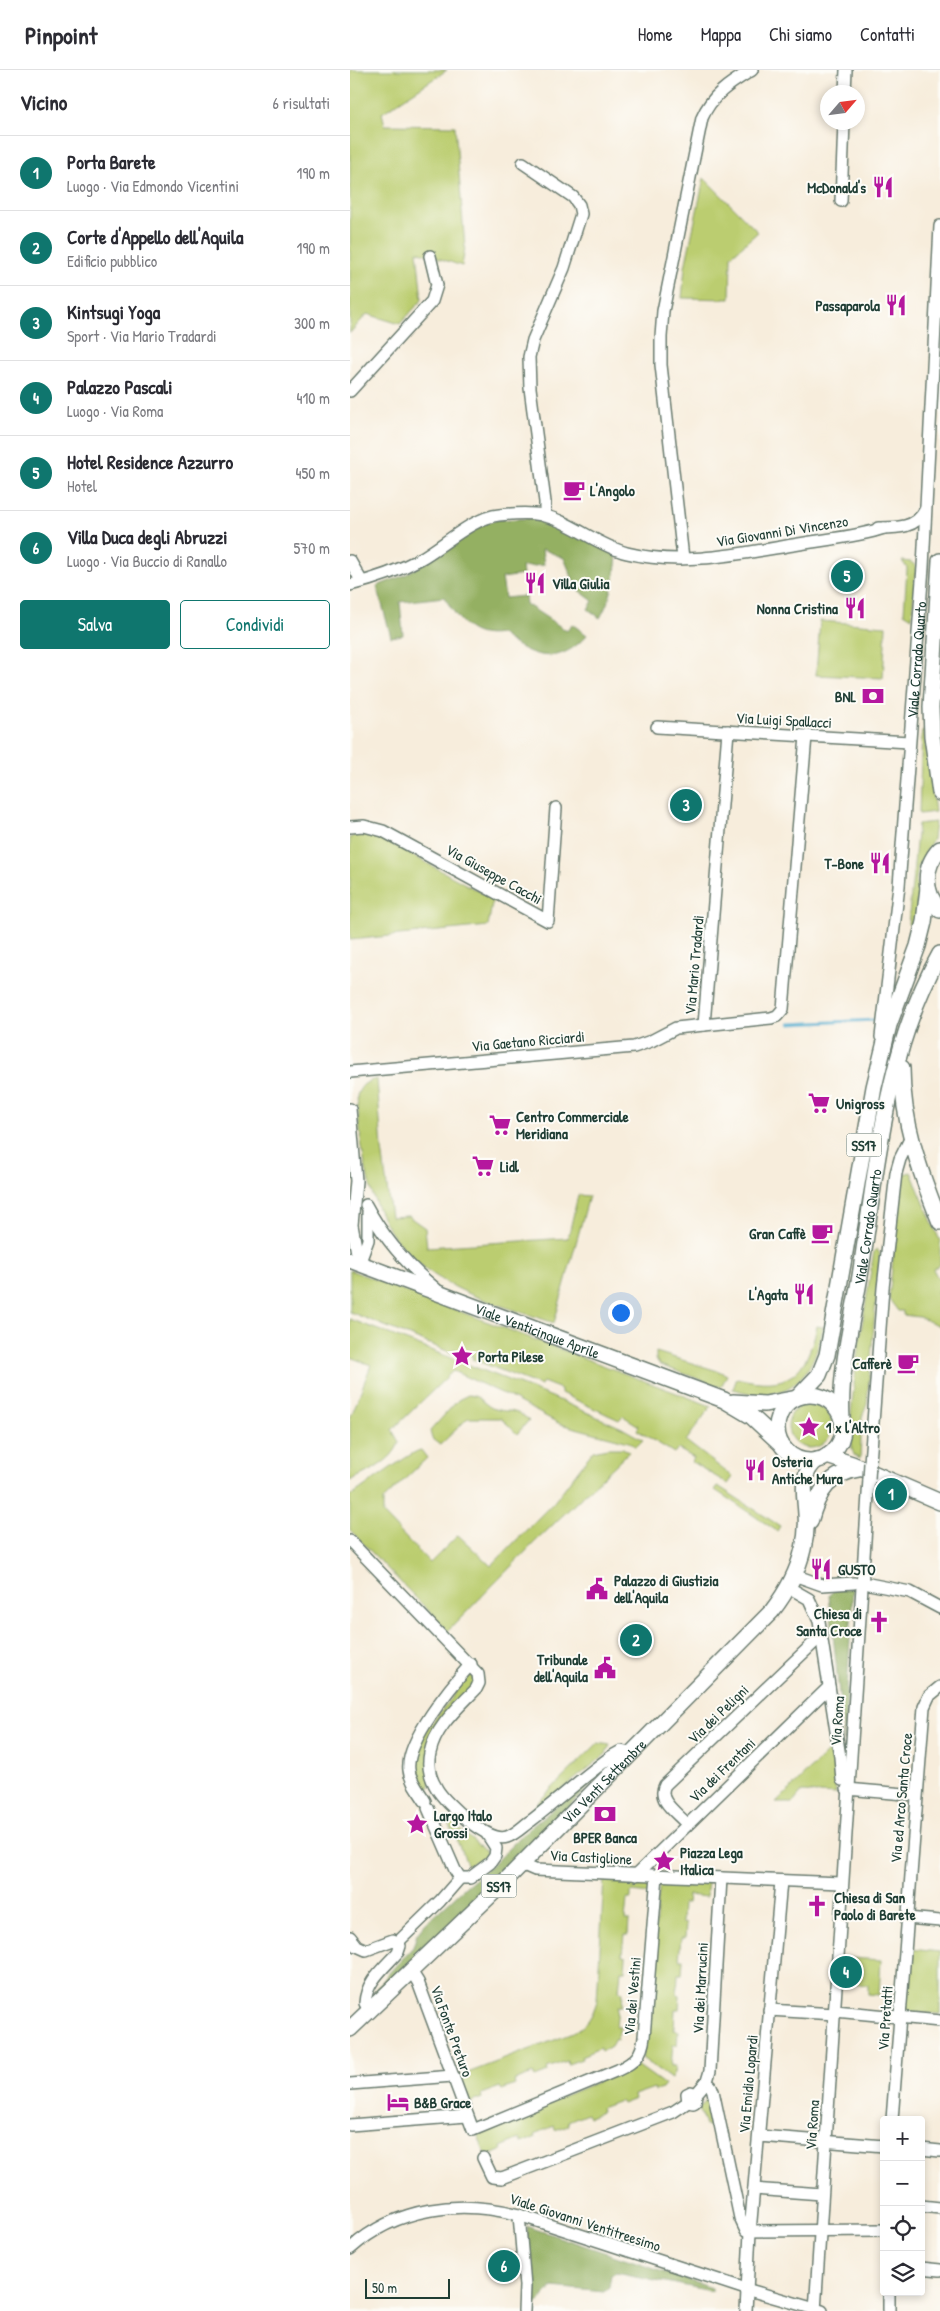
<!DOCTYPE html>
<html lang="it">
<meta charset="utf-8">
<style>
body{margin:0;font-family:"Patrick Hand",sans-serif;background:#f2f2f3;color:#2b2b33}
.controls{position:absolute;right:15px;bottom:15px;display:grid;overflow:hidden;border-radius:5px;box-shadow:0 2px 8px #0003}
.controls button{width:45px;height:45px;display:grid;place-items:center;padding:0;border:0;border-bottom:1px solid #e1e1e2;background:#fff;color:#2b2b33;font:25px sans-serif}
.compass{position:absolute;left:470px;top:15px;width:45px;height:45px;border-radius:50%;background:#fff;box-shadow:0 2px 8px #0003;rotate:62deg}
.scale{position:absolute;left:15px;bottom:12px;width:85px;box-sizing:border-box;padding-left:5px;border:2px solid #1f3d34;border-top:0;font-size:14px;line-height:18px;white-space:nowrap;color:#1f3d34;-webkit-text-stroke:4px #fdfcf7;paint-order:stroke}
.you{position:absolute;left:270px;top:1242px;width:18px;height:18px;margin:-12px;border:4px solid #fff;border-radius:50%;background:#1a73e8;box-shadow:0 0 0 8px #1a73e833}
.badge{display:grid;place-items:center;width:32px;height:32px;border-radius:50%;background:#0f766e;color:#fff;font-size:16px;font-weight:700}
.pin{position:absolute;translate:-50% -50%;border:2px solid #fff;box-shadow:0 1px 5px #0006}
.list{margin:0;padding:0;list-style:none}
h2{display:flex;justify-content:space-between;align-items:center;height:65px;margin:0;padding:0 20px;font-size:21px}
h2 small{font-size:16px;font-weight:400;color:#7c7c81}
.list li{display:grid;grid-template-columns:32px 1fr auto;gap:15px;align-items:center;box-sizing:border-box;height:75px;padding:0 20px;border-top:1px solid #e1e1e2}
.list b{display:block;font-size:19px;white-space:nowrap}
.list p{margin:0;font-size:16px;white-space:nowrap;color:#7c7c81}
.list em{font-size:16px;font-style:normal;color:#7c7c81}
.actions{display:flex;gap:10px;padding:15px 20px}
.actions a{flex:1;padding:11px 0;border:1px solid #0f766e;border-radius:5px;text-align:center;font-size:18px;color:#0f766e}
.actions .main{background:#0f766e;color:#fff}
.icon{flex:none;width:28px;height:28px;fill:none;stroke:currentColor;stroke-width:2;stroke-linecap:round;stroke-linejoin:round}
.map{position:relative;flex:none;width:590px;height:2241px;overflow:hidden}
header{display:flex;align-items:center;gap:30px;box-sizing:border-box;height:70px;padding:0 25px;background:#fff;border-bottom:1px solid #e1e1e2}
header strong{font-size:24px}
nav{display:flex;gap:28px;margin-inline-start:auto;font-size:18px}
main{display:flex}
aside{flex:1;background:#fff}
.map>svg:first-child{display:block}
.green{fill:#bbcd70;stroke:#6d8552}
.forest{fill:#94b062;stroke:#5a764b}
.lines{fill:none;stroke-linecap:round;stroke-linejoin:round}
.stream{stroke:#4fabcd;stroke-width:3}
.minor-casing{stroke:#6b7b6f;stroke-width:14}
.major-casing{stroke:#6b7b6f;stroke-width:18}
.minor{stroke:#fff;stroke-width:11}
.major{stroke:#fff;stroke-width:15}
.minor-bridge-casing{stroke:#6b7b6f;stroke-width:14;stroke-linecap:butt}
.minor-bridge{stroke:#fff;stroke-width:11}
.labels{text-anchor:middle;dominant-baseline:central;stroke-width:4;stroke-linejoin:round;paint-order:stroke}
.shield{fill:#fdfcf7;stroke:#62766e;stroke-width:1}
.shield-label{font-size:14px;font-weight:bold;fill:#1f3d34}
.poi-label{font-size:15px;font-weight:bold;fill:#1f3d34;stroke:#fdfcf7;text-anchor:start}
.street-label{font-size:15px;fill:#1f3d34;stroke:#fdfcf7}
</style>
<header>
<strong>Pinpoint</strong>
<nav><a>Home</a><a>Mappa</a><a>Chi siamo</a><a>Contatti</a></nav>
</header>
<main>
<aside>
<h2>Vicino<small>6 risultati</small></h2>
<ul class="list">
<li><span class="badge">1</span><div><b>Porta Barete</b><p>Luogo · Via Edmondo Vicentini</p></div><em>190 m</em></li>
<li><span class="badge">2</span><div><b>Corte d'Appello dell'Aquila</b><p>Edificio pubblico</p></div><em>190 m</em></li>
<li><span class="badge">3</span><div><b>Kintsugi Yoga</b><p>Sport · Via Mario Tradardi</p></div><em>300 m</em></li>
<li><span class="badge">4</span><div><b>Palazzo Pascali</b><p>Luogo · Via Roma</p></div><em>410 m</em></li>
<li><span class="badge">5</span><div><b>Hotel Residence Azzurro</b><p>Hotel</p></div><em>450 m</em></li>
<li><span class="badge">6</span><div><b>Villa Duca degli Abruzzi</b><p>Luogo · Via Buccio di Ranallo</p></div><em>570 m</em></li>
</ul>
<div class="actions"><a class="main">Salva</a><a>Condividi</a></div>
</aside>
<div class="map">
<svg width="590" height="2241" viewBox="0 0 590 2241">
<rect width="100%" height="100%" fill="#fdfcf7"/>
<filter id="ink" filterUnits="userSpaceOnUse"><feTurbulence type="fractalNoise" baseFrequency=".02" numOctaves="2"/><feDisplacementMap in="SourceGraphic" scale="10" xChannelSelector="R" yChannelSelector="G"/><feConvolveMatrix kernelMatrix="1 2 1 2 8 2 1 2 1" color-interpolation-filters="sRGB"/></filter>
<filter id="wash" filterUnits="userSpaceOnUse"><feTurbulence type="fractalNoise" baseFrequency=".0096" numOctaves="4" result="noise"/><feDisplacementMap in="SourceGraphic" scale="20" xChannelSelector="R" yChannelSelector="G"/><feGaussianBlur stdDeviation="1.12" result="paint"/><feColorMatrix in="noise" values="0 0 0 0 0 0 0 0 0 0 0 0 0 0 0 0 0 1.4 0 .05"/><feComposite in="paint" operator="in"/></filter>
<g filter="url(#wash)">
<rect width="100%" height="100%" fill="#f7eddc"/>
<g class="green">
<polygon points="0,0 97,0 32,43 35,55 105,56 115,177 112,196 67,181 72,230 50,254 17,244 0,263"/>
<polygon points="354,108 408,162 381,186 380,229 332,228 335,197"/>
<polygon points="552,491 561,492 566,496 562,548 554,543 557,498"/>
<polygon points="470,551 536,556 533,608 466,605"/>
<polygon points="574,661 585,742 569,744 572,662"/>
<polygon points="585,752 583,769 568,796 566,812 568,823 565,855 558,854 568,754"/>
<polygon points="18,763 29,767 143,829 138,856 0,870 0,768 6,764"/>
<path d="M27 1009 32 1079 41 1147 58 1146 75 1158 77 1177 218 1168 228 1125 239 1126 204 1253C173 1242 140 1234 111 1220 24 1178 13 1113 7 1026 10 1016 16 1011 27 1009Z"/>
<polygon points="561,1102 590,1171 590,1195 583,1199 590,1212 590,1221 587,1222 590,1230 590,1256 569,1247 553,1245 553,1241 548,1241 539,1229 549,1127 549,1105"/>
<polygon points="527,1179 530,1184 517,1334 512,1347 510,1389 504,1385 502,1379 501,1344 507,1286 524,1181"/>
<polygon points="0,1200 361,1336 336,1371 383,1407 378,1414 342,1392 344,1388 328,1379 324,1383 287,1360 289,1356 273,1346 269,1350 211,1323 211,1319 193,1312 191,1316 122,1289 123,1286 104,1279 102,1283 0,1242"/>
<path d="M0 1249 202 1327 272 1358 293 1370 286 1377 279 1372 210 1354 156 1325 103 1301 42 1360 49 1372C43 1392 17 1402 0 1411V1349L21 1295 0 1287Z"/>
<path d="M467 1256 473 1257C467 1288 454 1320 418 1324 407 1326 394 1322 383 1319L387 1308C438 1321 456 1305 467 1256Z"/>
<polygon points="306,1282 371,1302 377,1305 371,1317 310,1295 306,1289"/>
<path d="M118 1325C132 1326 132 1333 142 1338 158 1344 163 1337 179 1350L167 1364 151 1348H118L90 1375 82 1369 80 1361 108 1330Z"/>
<circle cx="460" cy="1356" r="22"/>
<path d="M257 1378H273L279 1382 185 1472 98 1561 0 1460V1426C12 1419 63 1380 71 1380L77 1388 33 1430V1444L80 1493 108 1465 141 1496 204 1432 243 1381Z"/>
<polygon points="368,1416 430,1456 427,1461 365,1420"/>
<path d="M121 1604 127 1611 84 1665 80 1717 75 1720C43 1695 84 1650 101 1629 107 1621 113 1610 121 1604Z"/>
<polygon points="248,1673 260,1675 256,1684 183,1743 187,1733"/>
<polygon points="483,1677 486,1724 452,1722 443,1733 426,1733"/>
<polygon points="97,1748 138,1784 118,1796"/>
<path d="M254 1808 301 1810 300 1824 281 1822V1829H277L275 1850H279L278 1865H274L272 1885 276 1886 275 1901H271L269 1921 273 1922 272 1936H268L266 1957H270L267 1970 265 1969 261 1976 251 1982 250 1978 231 1986 232 1989 218 1994 217 1991 197 1998 198 2002 185 2007 183 2004 164 2011 165 2015 152 2020 150 2017 131 2024 132 2028 117 2034 107 2007 223 1963C238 1954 242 1947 247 1931Z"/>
<polygon points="310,1810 358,1812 356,1827 338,1825 337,1833 333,1833 332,1853 336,1854 335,1868 331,1868 329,1889 333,1889 332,1904 328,1904 327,1924 330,1925 329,1939 325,1939 324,1960 328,1961 327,1975 323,1975 321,1996 325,1996 324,2003 321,2009 292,1988"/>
<polygon points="560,1879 590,1882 590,1944 555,1942"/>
<polygon points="500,1888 531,1890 529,1925 518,1924 518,1915 498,1914"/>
<polygon points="287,1995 315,2015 312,2019 305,2021 304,2018 284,2025 285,2029 272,2034 270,2031 251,2038 252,2042 239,2047 237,2043 218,2051 219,2055 205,2060 204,2056 185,2064 186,2067 172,2073 170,2069 151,2077 152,2080 136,2087 127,2063"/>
<polygon points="359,2026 366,2056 355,2056 349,2038"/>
</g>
<g class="forest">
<path d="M186 448 197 451 267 485C265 509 262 527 250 548L238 539 243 531 227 519 214 488 192 479 194 495 172 497 173 505 152 508 155 528 175 526 176 534 217 561 222 554 237 565C209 597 181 588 151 564 119 569 110 551 94 527L50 532 53 565 41 567 27 516 55 505 132 455 145 450Z"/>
<polygon points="503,1518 494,1671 479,1525 484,1520"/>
<polygon points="270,1685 138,1820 24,1927 24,1923 38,1904 63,1877 67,1864 76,1853 115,1817 143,1794 176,1761"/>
<polygon points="176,2156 361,2218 361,2221 266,2202 261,2205 259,2217 254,2222 202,2217 185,2236 182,2230"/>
</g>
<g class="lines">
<polyline class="stream" points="440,954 525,950"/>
</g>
</g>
<g filter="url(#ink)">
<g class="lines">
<g class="minor-casing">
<g id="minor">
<polyline points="495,22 496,0"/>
<polyline points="173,93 223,127 229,135 231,144 214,198 183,270 179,287 180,318 195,432 195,446"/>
<polyline points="491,131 494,52"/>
<polyline points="0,321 82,231 87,215 80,186"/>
<path d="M528 458C545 458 566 459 575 440"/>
<path d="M333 488 311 295V267L313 241 352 48C362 24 381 13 402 0"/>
<polyline points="0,491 12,512"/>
<path d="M0 515C25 509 48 501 70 489 93 476 124 447 149 445 162 444 178 442 191 445 221 451 246 475 277 483 333 497 393 483 449 474 477 469 507 467 534 458"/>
<polyline points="307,657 559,672"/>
<polyline points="378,661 354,955 421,948 427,946 433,939 456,666"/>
<polyline points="0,757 14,756 33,761 198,851 206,738"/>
<path id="s1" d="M531 967 549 816 573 497 590 156"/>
<polyline points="0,1002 284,977 301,971 326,958 354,955"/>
<polyline points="0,1039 6,1111 2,1155 9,1194"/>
<path d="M16 1135C34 1169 57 1195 86 1219"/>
<polyline points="9,1194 18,1170 18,1142"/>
<polyline points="520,1393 533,1218 546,1103 550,1089 561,1067"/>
<path d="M0 1471 128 1604 129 1613 126 1619C109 1637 85 1657 80 1683 77 1696 80 1708 87 1719 96 1734 138 1773 157 1767 166 1764 174 1755 182 1750 209 1729 234 1706 262 1686L271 1681 280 1683"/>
<polyline points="444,1505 472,1515 504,1513"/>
<polyline points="519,1514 560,1522 590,1538"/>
<polyline points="438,1517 459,1529 469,1551 490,1687 492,1710"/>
<polyline points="497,1719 566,1725"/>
<path d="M75 1731C69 1721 60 1711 59 1700 55 1672 102 1615 121 1594"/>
<polyline points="78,1738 105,1800 110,1808 120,1808 140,1793 145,1786 146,1778 137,1764"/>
<path d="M333 1750C324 1741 307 1729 315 1715L472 1565"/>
<polyline points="171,1794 185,1800 491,1813"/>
<polyline points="286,1805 479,1617"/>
<polyline points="557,1848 590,1851"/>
<polyline points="0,1867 7,1876 16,1880 43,1870 48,1872"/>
<polyline points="48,1872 90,1831 110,1808"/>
<path d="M61 1901 68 1912 123 2060 268 2000C285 1992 292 1985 294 1967L307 1805"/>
<polyline points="419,1940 485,1944"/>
<path d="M19 1941 15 1933C16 1911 35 1897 48 1882L50 1876 48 1872"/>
<polyline points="485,1941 590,1951"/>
<polyline points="356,2013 361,2016 363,2021 390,2148 396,2161 534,2160"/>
<polyline points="0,2014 103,2006"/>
<polyline points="346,2024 341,2022 337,2024 338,2032 343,2033 345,2032 346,2024 357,2011 360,2001 371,1808"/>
<polyline points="542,2050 574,1637 579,1626 590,1617"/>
<polyline points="0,2055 117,2046"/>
<polyline points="409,2066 534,2076"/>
<polyline points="571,2079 590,2081"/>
<polyline points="133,2088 142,2107 152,2108 323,2042 338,2032"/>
<polyline points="404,2119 472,2124"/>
<polyline points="571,2136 590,2138"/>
<polyline points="169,2145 175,2216 174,2241"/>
<path d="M0 2179C46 2137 110 2129 169 2145L399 2220 472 2241"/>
<polyline points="571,2198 590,2200"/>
<polyline points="396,2241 400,2162 431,1811"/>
<polyline points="465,2241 519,1409"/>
<polyline points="539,2241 539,2222"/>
</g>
</g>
<g class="major-casing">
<g id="major">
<polyline points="590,491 581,637 582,666 590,723"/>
<path d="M590 779C573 797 573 822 590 840"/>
<path d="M552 998C552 1051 570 1103 590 1152"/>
<path id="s2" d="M0 1190 374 1330 401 1346 430 1373"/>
<circle cx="460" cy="1358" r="33"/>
<polyline points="448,1327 469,1305 477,1285 524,1017 539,955 568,876 574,852 578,818"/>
<polyline points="383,1332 415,1334 442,1329"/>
<path id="s3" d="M492 1349C489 1302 502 1252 510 1206 527 1099 535 981 590 884"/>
<polyline points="477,1386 502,1394 590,1432"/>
<path d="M460 1452C468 1421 479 1403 513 1398"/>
<path id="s4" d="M0 1959 147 1819 422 1541C436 1523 448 1501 453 1479 456 1467 457 1456 456 1444 455 1424 449 1404 467 1390"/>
</g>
</g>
<use href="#minor" class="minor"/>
<use href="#major" class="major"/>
<g class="minor-bridge-casing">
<polyline id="minor-bridge" points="519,1409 520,1393"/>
</g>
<use href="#minor-bridge" class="minor-bridge"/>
</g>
</g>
<defs>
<g id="restaurant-bare" transform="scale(1.725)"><path d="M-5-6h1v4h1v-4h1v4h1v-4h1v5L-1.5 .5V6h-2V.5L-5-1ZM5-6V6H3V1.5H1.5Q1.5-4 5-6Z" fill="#b5179e" stroke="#fdfcf7" stroke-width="2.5" paint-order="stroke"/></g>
<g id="cafe-bare" transform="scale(1.725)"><path d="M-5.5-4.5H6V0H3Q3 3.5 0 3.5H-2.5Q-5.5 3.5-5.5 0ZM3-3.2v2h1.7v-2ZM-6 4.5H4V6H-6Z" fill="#b5179e" stroke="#fdfcf7" stroke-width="2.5" paint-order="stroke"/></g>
<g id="bank-bare" transform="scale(1.725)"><path d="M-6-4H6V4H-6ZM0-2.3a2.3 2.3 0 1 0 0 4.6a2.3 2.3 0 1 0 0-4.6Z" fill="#b5179e" stroke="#fdfcf7" stroke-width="2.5" paint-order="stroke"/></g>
<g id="supermarket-bare" transform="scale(1.725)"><path d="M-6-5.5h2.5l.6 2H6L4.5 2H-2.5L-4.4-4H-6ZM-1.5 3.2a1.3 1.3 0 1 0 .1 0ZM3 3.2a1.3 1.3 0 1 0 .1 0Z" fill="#b5179e" stroke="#fdfcf7" stroke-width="2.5" paint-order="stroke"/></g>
<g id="sight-bare" transform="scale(1.725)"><path d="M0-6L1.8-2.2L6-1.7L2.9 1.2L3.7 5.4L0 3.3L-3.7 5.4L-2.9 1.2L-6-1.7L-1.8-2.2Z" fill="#b5179e" stroke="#fdfcf7" stroke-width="2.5" paint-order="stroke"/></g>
<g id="civic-bare" transform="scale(1.725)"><path d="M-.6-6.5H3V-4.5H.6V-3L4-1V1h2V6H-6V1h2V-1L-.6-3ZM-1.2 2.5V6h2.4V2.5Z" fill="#b5179e" stroke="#fdfcf7" stroke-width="2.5" paint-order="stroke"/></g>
<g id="church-bare" transform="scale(1.725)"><path d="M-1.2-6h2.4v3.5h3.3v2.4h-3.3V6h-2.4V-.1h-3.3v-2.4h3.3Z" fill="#b5179e" stroke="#fdfcf7" stroke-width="2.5" paint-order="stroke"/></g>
<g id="hotel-bare" transform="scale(1.725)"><path d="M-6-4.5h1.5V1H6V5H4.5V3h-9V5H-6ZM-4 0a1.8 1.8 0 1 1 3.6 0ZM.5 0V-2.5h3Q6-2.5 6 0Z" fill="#b5179e" stroke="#fdfcf7" stroke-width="2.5" paint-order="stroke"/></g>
</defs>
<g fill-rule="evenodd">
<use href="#restaurant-bare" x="533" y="117"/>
<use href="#restaurant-bare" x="546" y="235"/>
<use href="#cafe-bare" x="224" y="420"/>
<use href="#restaurant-bare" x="185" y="513"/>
<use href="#restaurant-bare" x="505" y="538"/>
<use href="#bank-bare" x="523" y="626"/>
<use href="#restaurant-bare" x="530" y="793"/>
<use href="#supermarket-bare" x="469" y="1033"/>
<use href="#supermarket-bare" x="150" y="1055"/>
<use href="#supermarket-bare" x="133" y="1096"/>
<use href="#cafe-bare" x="472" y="1163"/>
<use href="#restaurant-bare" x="454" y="1224"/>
<use href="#sight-bare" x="112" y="1286"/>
<use href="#cafe-bare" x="558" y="1293"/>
<use href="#sight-bare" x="459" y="1357"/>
<use href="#restaurant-bare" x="405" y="1400"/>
<use href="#restaurant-bare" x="471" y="1499"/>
<use href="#civic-bare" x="247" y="1519"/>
<use href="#church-bare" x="529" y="1552"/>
<use href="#civic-bare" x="255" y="1598"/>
<use href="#bank-bare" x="255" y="1744"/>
<use href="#sight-bare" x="67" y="1754"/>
<use href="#sight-bare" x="314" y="1791"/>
<use href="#church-bare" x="467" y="1836"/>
<use href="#hotel-bare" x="48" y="2032"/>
</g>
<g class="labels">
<g class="shield">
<rect x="496.5" y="1063.5" width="35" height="23" rx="4"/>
<rect x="131.5" y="1804.5" width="35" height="23" rx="4"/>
</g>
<g class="shield-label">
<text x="514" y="1075">SS17</text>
<text x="149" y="1816">SS17</text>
</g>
<g class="poi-label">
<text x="516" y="117" text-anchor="end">McDonald's</text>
<text x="530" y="235" text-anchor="end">Passaparola</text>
<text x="240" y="420">L'Angolo</text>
<text x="202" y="513">Villa Giulia</text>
<text x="488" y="538" text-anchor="end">Nonna Cristina</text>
<text x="506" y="626" text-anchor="end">BNL</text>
<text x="514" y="793" text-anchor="end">T-Bone</text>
<text x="486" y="1033">Unigross</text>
<text x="166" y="1046">Centro Commerciale<tspan x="166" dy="17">Meridiana</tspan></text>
<text x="150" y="1096">Lidl</text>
<text x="456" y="1163" text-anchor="end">Gran Caffè</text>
<text x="438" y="1224" text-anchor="end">L'Agata</text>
<text x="128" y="1286">Porta Pilese</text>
<text x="542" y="1293" text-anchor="end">Cafferè</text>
<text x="476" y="1357">1 x l'Altro</text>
<text x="422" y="1391">Osteria<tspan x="422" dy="17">Antiche Mura</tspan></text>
<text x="488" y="1499">GUSTO</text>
<text x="264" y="1510">Palazzo di Giustizia<tspan x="264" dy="17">dell'Aquila</tspan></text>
<text x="512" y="1543" text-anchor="end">Chiesa di<tspan x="512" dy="17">Santa Croce</tspan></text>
<text x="238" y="1589" text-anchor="end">Tribunale<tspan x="238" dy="17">dell'Aquila</tspan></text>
<text x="84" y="1745">Largo Italo<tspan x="84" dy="17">Grossi</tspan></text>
<text x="255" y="1767" text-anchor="middle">BPER Banca</text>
<text x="330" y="1782">Piazza Lega<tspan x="330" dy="17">Italica</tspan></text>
<text x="484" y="1827">Chiesa di San<tspan x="484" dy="17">Paolo di Barete</tspan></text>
<text x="64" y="2032">B&amp;B Grace</text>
</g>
<g class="street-label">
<text transform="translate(432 461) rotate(-9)">Via Giovanni Di Vincenzo</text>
<text stroke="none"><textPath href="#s1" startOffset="379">Viale Corrado Quarto</textPath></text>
<text transform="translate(434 650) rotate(3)">Via Luigi Spallacci</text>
<text transform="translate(144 804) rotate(29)">Via Giuseppe Cacchi</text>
<text transform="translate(344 895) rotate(-85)">Via Mario Tradardi</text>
<text transform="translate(178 971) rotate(-5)">Via Gaetano Ricciardi</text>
<text stroke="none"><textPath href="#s3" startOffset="194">Viale Corrado Quarto</textPath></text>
<text stroke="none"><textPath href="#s2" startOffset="200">Viale Venticinque Aprile</textPath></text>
<text transform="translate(368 1644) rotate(-44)">Via dei Peligni</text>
<text transform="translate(487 1651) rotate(-86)">Via Roma</text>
<text transform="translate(372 1700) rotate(-44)">Via dei Frentani</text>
<text stroke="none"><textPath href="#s4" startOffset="355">Via Venti Settembre</textPath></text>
<text transform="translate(551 1728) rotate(-85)">Via ed Arco Santa Croce</text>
<text transform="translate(241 1787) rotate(3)">Via Castiglione</text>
<text transform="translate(350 1918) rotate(-87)">Via dei Marrucini</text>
<text transform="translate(282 1926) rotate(-85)">Via dei Vestini</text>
<text transform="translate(535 1948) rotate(-86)">Via Pretatti</text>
<text transform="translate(102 1961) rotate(70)">Via Fonte Preturo</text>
<text transform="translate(398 2014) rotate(-85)">Via Emidio Lopardi</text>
<text transform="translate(462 2055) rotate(-86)">Via Roma</text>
<text transform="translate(235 2152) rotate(18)">Viale Giovanni Ventitreesimo</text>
</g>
</g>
</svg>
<div class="controls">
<button>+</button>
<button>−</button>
<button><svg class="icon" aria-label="locate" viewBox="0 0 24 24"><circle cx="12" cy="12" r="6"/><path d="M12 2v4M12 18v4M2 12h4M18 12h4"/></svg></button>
<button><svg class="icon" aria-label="layers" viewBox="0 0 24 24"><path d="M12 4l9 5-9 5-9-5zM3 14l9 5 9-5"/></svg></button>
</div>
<svg class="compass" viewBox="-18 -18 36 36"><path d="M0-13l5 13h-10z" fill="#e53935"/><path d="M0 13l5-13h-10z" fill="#7c7c81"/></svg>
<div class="scale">50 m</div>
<div class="you"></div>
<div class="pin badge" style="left:541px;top:1424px">1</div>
<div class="pin badge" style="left:286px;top:1570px">2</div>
<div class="pin badge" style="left:336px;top:735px">3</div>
<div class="pin badge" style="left:496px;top:1902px">4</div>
<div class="pin badge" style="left:497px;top:506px">5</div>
<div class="pin badge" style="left:154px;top:2196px">6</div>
</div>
</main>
